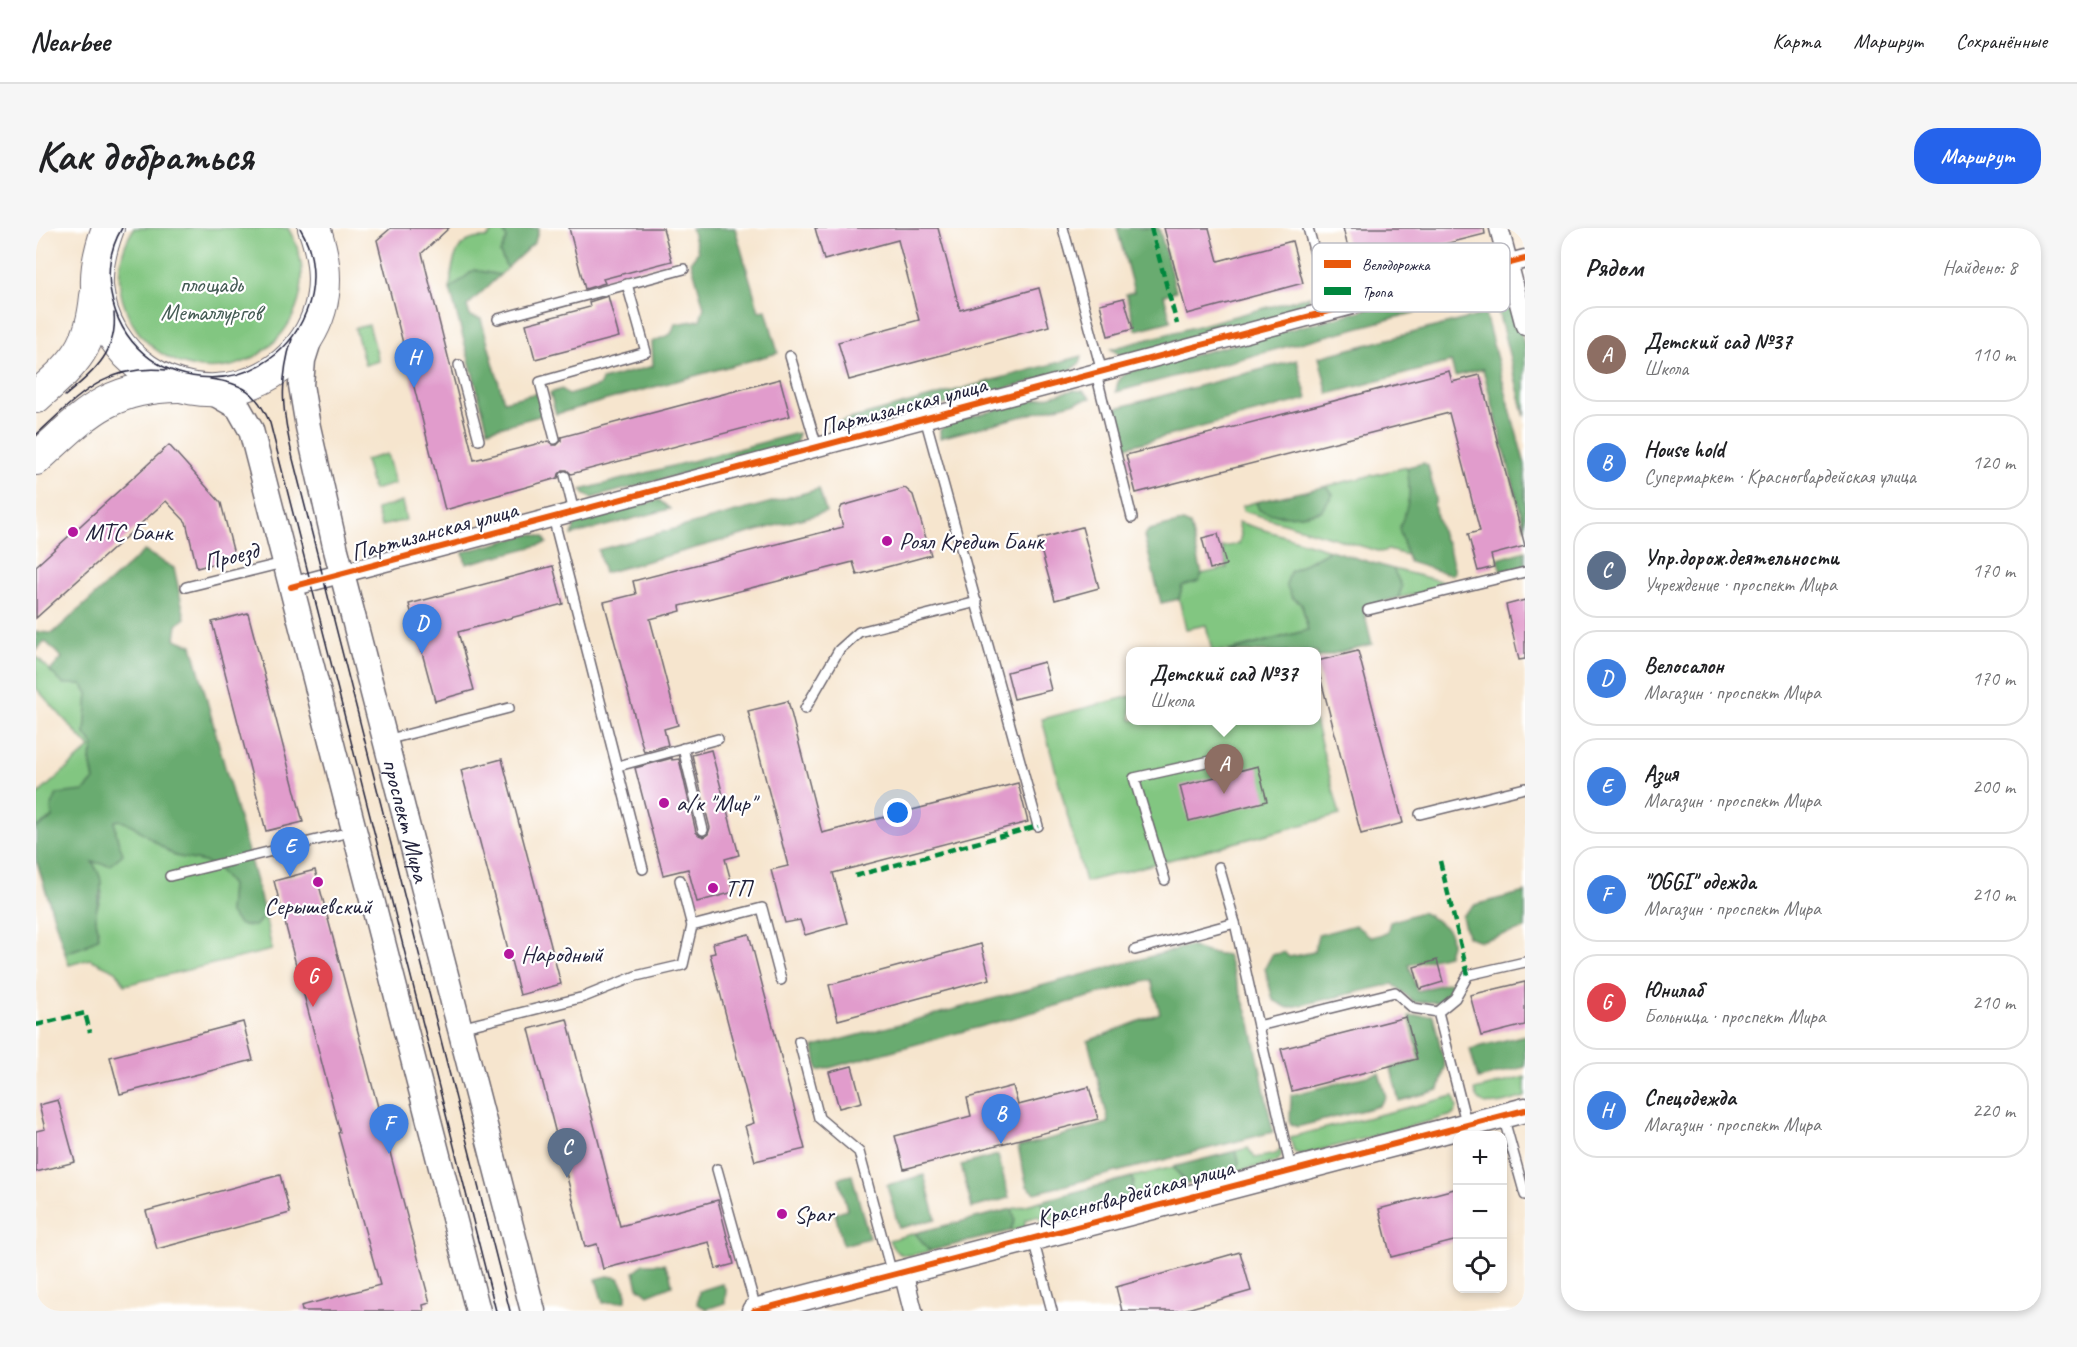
<!DOCTYPE html>
<html lang="ru">
<meta charset="utf-8">
<style>
body{margin:0;font-family:Caveat,sans-serif;background:#f6f6f6;color:#202124}
.controls{position:absolute;right:18px;bottom:18px;display:grid;overflow:hidden;border-radius:12px;box-shadow:0 3px 9px #0003}
.controls button{width:54px;height:54px;display:grid;place-items:center;padding:0;border:0;border-bottom:2px solid #e0e0e0;background:#fff;color:#202124;font:30px sans-serif}
.you{position:absolute;left:862px;top:585px;width:21px;height:21px;margin:-15px;border:4px solid #fff;border-radius:50%;background:#1a73e8;box-shadow:0 0 0 9px #1a73e833}
.badge{display:grid;place-items:center;width:39px;height:39px;border-radius:50%;background:#2563eb;color:#fff;font-size:20px;font-weight:700}
.pin{position:absolute;translate:-50% -50px;filter:drop-shadow(0 2px 3px #0008)}
.pin::after{content:'';position:absolute;top:32px;width:21px;height:18px;background:inherit;clip-path:polygon(0 0,100% 0,50% 100%)}
.popup{position:absolute;left:1090px;top:419px;width:195px;height:78px;box-sizing:border-box;display:grid;place-content:center;border-radius:12px;background:#fff;filter:drop-shadow(0 2px 4px #0005);font-size:20px;white-space:nowrap;color:#757577}
.popup b{font-size:22px;color:#202124}
.popup::after{content:'';position:absolute;left:50%;top:100%;margin-left:-12px;border:12px solid transparent;border-top-color:#fff}
.list{margin:0;padding:0;list-style:none}
h2{display:flex;justify-content:space-between;align-items:center;height:78px;margin:0;padding:0 24px;font-size:26px}
h2 small{font-size:20px;font-weight:400;color:#757577}
.list li{display:grid;grid-template-columns:39px 1fr auto;gap:18px;align-items:center;box-sizing:border-box;height:96px;margin:0 12px 12px;padding:0 12px;border:2px solid #e0e0e0;border-radius:24px}
.list b{display:block;font-size:22px;white-space:nowrap}
.list p{margin:0;font-size:20px;white-space:nowrap;color:#757577}
.list em{font-size:20px;font-style:normal;color:#757577}
.icon{flex:none;width:33px;height:33px;fill:none;stroke:currentColor;stroke-width:2;stroke-linecap:round;stroke-linejoin:round}
.map{position:relative;flex:none;width:1489px;height:1083px;overflow:hidden;border-radius:24px}
header{display:flex;align-items:center;gap:36px;box-sizing:border-box;height:84px;padding:0 30px;background:#fff;border-bottom:2px solid #e0e0e0}
header strong{font-size:28px}
nav{display:flex;gap:33px;margin-inline-start:auto;font-size:21px}
.intro{display:flex;align-items:center;justify-content:space-between;box-sizing:border-box;height:144px;padding:0 36px}
h1{margin:0;font-size:42px}
.button{padding:15px 27px;border-radius:24px;background:#2563eb;color:#fff;font-size:21px;font-weight:700}
main{display:flex;gap:36px;padding:0 36px}
aside{flex:1;background:#fff;border-radius:24px;box-shadow:0 3px 9px #0003}
.map>svg:first-child{display:block}
.green{fill:#82c681;stroke:#52745e;stroke-width:1.5}
.forest{fill:#69ab6f;stroke:#466655;stroke-width:1.5}
.building{fill:#e19ccc}
.lines{fill:none;stroke-linecap:round;stroke-linejoin:round}
.lane-casing{stroke:#6c666e;stroke-width:12}
.street-casing{stroke:#6c666e;stroke-width:21}
.secondary-casing{stroke:#6c666e;stroke-width:27}
.highway-casing{stroke:#6c666e;stroke-width:34}
.lane{stroke:#fff;stroke-width:9}
.street{stroke:#fff;stroke-width:18}
.secondary{stroke:#fff;stroke-width:24}
.highway{stroke:#fff;stroke-width:32}
.tram{stroke:#22223b;stroke-width:1.5}
.quiet{stroke:#00873e;stroke-width:4.5;stroke-dasharray:9 4.5;stroke-linecap:butt}
.cycleway-casing{stroke:#fff;stroke-width:10}
.cycleway{stroke:#e8590c;stroke-width:6}
.poi-dot{fill:#b5179e;stroke:#fff;stroke-width:2}
.labels{text-anchor:middle;dominant-baseline:central;stroke-width:4.5;stroke-linejoin:round;paint-order:stroke}
.park-label{font-size:24px;fill:#445b54;stroke:#fff}
.street-label{font-size:24px;fill:#22223b;stroke:#fff}
.poi-label{font-size:24px;fill:#22223b;stroke:#fff;text-anchor:start}
.key{fill:#fff;stroke:#bdbdc4;stroke-width:1.5}
.key-label{font-size:16px;fill:#22223b}
</style>
<header>
<strong>Nearbee</strong>
<nav><a>Карта</a><a>Маршрут</a><a>Сохранённые</a></nav>
</header>
<div class="intro"><h1>Как добраться</h1><a class="button">Маршрут</a></div>
<main>
<div class="map">
<svg width="1489" height="1083" viewBox="0 0 1489 1083">
<rect width="100%" height="100%" fill="#fff"/>
<filter id="ink" filterUnits="userSpaceOnUse"><feTurbulence type="fractalNoise" baseFrequency=".0167" numOctaves="2"/><feDisplacementMap in="SourceGraphic" scale="12" xChannelSelector="R" yChannelSelector="G"/><feConvolveMatrix kernelMatrix="1 2 1 2 8 2 1 2 1" color-interpolation-filters="sRGB"/></filter>
<filter id="wash" filterUnits="userSpaceOnUse"><feTurbulence type="fractalNoise" baseFrequency=".008" numOctaves="4" result="noise"/><feDisplacementMap in="SourceGraphic" scale="24" xChannelSelector="R" yChannelSelector="G"/><feGaussianBlur stdDeviation="1.35" result="paint"/><feColorMatrix in="noise" values="0 0 0 0 0 0 0 0 0 0 0 0 0 0 0 0 0 1.4 0 .05"/><feComposite in="paint" operator="in"/></filter>
<g filter="url(#wash)">
<rect width="100%" height="100%" fill="#f6e5ce"/>
<g class="green">
<path d="M98 0H252C300 79 216 172 133 130 112 119 97 101 89 79 79 53 83 23 98 0Z"/>
<path d="M462 0H466L471 11 464 25 471 40 464 47 438 42 414 61C416 35 418 8 450 10Z"/>
<polygon points="333,97 343,133 329,137 319,100"/>
<polygon points="351,226 359,256 337,262 329,232"/>
<polygon points="1371,239 1375,262 1371,283 1363,300 1371,327 1352,322 1345,324 1207,283 1206,278 1220,274 1224,282 1266,287 1285,283 1297,266 1291,258"/>
<polygon points="366,274 370,292 345,298 340,281"/>
<polygon points="1202,294 1294,322 1254,344 1256,369 1266,377 1272,402 1192,423 1176,423 1170,397 1150,401 1143,371 1146,358 1162,353 1166,346 1191,340 1186,319 1203,316 1205,306"/>
<polygon points="1357,341 1413,355 1414,359 1362,370 1366,359"/>
<path d="M0 428 27 455 46 456 52 465 49 506 58 518 54 532 58 552C42 571 22 587 0 600V568L54 520 0 460Z"/>
<polygon points="1095,468 1095,492 1279,493 1304,587 1049,654 1006,491"/>
<polygon points="84,592 96,597 139,628 169,634 182,641 195,657 193,684 219,698 229,687 236,722 89,757 80,743 54,731 33,737 29,725 49,718 63,709 59,686 66,665 56,633 86,626 80,606 79,593"/>
<path d="M1489 849V869C1472 873 1443 887 1439 862Z"/>
<polygon points="1418,868 1421,880 1417,887 1266,927 1258,924 1254,909"/>
<polygon points="1212,920 1219,930 1240,926 1245,920 1245,929 1240,934 1200,944 1203,934 1200,923"/>
<polygon points="1137,939 1151,956 1095,970 1096,949"/>
<polygon points="1005,973 1010,982 1028,988 1005,994 1003,988 989,992 989,999 974,1003 979,992 976,981"/>
<path d="M879 1005 894 1023C875 1027 862 1034 853 1012Z"/>
</g>
<g class="forest">
<polygon points="466,0 503,0 499,14 471,40 464,25 471,11"/>
<polygon points="655,0 699,0 723,83 730,82 742,125 520,186 514,165 526,161 532,167 563,158 566,152 617,138 616,114 635,106 639,96 664,92 668,79 655,33 662,24"/>
<polygon points="1081,0 1123,0 1140,63 1128,67 1135,93 1100,102 1090,66 1098,64"/>
<polygon points="1434,27 1437,39 1322,68 1317,67 1309,59 1344,50 1355,53 1410,38 1416,32"/>
<polygon points="438,42 464,47 431,78 434,88 445,91 468,173 501,165 507,187 452,202 414,61"/>
<path d="M1441 52 1445 67 1080 164C1081 153 1084 149 1093 144Z"/>
<polygon points="1274,68 1270,80 1264,84 1091,129 1084,127 1075,121"/>
<polygon points="1478,79 1489,120 1489,189 1462,83"/>
<polygon points="1449,86 1489,237 1489,301 1447,141 1419,148 1415,134 1292,166 1283,129"/>
<path d="M1046 128C1045 138 1037 141 1028 145L812 202H802L792 197Z"/>
<polygon points="1261,132 1271,171 1090,219 1080,180"/>
<polygon points="1037,162 1047,163 1055,170 904,210 904,202 915,194"/>
<polygon points="762,205 762,210 759,216 556,270 549,267 545,262"/>
<path d="M1388 235 1392 238 1400 271 1398 278 1407 310 1412 316 1419 344 1416 347 1373 334 1363 300C1374 275 1375 266 1371 239Z"/>
<path d="M1291 258 1297 266 1285 283C1262 288 1246 291 1223 282L1220 274Z"/>
<polygon points="783,261 790,284 568,345 562,322"/>
<polygon points="623,272 634,281 536,307 539,296 544,292"/>
<polygon points="1147,294 1154,297 1166,346 1163,353 1146,358 1143,371 1125,375 1108,308 1113,302"/>
<polygon points="496,306 508,309 511,315 430,336 427,324"/>
<polygon points="1294,322 1357,341 1366,359 1362,370 1327,379 1336,416 1281,430 1281,424 1192,424 1272,402 1266,377 1256,369 1250,357 1254,344"/>
<path d="M108 323 138 340 149 390 141 397 139 411 156 417 229 687 219 698 204 697 193 684 195 657 182 641 169 634 139 628 96 597 83 592 79 593 80 606 87 626 74 637 56 634C72 656 63 662 60 684 59 692 62 701 63 709L49 718 29 725 0 631V600L17 590 15 580 21 566 48 563 58 552 54 532 58 518 49 506 52 465 46 456H27L14 443 26 430 9 413 0 422V404L17 405Z"/>
<polygon points="1489,323 1489,338 1465,344 1462,331"/>
<polygon points="1489,664 1489,701 1444,713 1431,708 1426,688 1438,677"/>
<polygon points="1385,684 1400,692 1414,704 1415,717 1412,727 1373,737 1381,763 1415,754 1417,762 1402,774 1378,774 1357,756 1252,780 1237,772 1229,740 1236,727 1248,724 1253,729 1278,724 1282,707 1319,697 1335,709 1351,705 1354,694"/>
<polygon points="1153,718 1170,724 1191,727 1215,795 1237,904 999,965 991,958 982,919 1073,895 1052,813 1124,785 1115,752 782,843 778,819"/>
<polygon points="1397,787 1409,839 1403,862 1363,873 1355,840 1384,832 1373,788"/>
<polygon points="1489,807 1489,839 1442,851 1434,821"/>
<polygon points="1343,845 1350,869 1343,878 1261,899 1254,895 1255,867"/>
<polygon points="1200,923 1203,934 1200,944 1152,956 1137,939"/>
<polygon points="962,927 973,970 936,980 925,937"/>
<polygon points="816,947 833,1010 807,1017 799,985 811,981 803,950"/>
<polygon points="888,947 900,991 863,1000 851,957"/>
<polygon points="1096,949 1098,953 1095,970 1028,988 1010,982 1005,973"/>
<polygon points="976,981 979,992 974,1003 894,1023 879,1005"/>
<polygon points="607,1036 628,1036 634,1046 636,1057 612,1067 602,1059 598,1044"/>
<polygon points="572,1048 583,1050 590,1062 590,1073 567,1075 560,1051"/>
<polygon points="686,1056 690,1062 689,1075 671,1081 661,1076 663,1063"/>
</g>
<g id="blocks">
<g class="building">
<polygon points="355,0 413,0 386,25 438,232 512,213 517,217 521,217 525,213 525,209 744,151 754,188 535,246 531,242 527,242 523,246 522,250 409,282 341,12"/>
<polygon points="533,0 627,0 636,33 567,51 569,55 549,61"/>
<polygon points="779,0 902,0 924,82 1003,60 1013,98 813,152 802,114 883,92 862,12 788,32"/>
<polygon points="1128,0 1173,0 1182,33 1256,13 1267,55 1151,86"/>
<polygon points="1307,0 1448,0 1449,6 1317,39"/>
<polygon points="572,68 583,109 499,131 490,96 554,79 553,74"/>
<polygon points="1088,70 1097,101 1072,108 1064,76"/>
<polygon points="1413,143 1416,154 1444,147 1489,318 1455,327 1458,339 1442,343 1432,306 1444,303 1413,185 1100,265 1090,227"/>
<polygon points="133,217 185,275 199,330 161,340 150,294 130,273 0,390 0,338"/>
<polygon points="869,260 877,267 895,327 821,347 817,334 644,378 645,383 614,391 642,497 628,501 632,517 608,524 568,374 600,366 597,353 807,299 803,284 806,278"/>
<polygon points="1046,299 1063,360 1019,372 1002,311"/>
<polygon points="1182,306 1190,337 1174,341 1166,310"/>
<polygon points="517,338 527,376 422,404 438,462 399,473 373,376"/>
<polygon points="1489,372 1489,431 1483,432 1470,377"/>
<polygon points="212,385 267,594 230,603 176,394"/>
<polygon points="1322,423 1367,595 1325,606 1281,437 1281,433"/>
<polygon points="1008,434 1015,462 978,471 971,444"/>
<polygon points="752,473 786,605 982,555 992,594 797,645 811,695 769,707 764,692 749,695 735,642 752,638 712,483"/>
<polygon points="675,522 703,627 689,631 698,664 661,674 652,641 627,647 599,540 636,530 636,532 643,531 660,604 663,607 668,609 672,606 674,600 656,527"/>
<polygon points="466,531 525,756 484,767 425,542"/>
<polygon points="1222,538 1231,573 1153,593 1144,558"/>
<polygon points="279,642 394,1075 387,1077 388,1083 266,1083 265,1078 344,1057 302,905 304,904 238,653"/>
<polygon points="713,706 769,921 719,933 709,898 718,895 674,726 679,725 677,715"/>
<polygon points="945,716 954,751 802,792 793,757"/>
<polygon points="1401,732 1407,754 1384,761 1378,739"/>
<polygon points="1489,754 1489,797 1445,808 1434,767"/>
<polygon points="1370,789 1381,831 1256,863 1245,821"/>
<polygon points="531,791 584,998 682,972 698,1036 680,1041 673,1014 567,1041 561,1016 549,1019 493,801"/>
<polygon points="207,794 217,832 84,866 74,829"/>
<polygon points="816,838 826,874 803,880 793,844"/>
<polygon points="977,858 982,877 1053,859 1062,891 868,941 859,908 935,888 931,870"/>
<polygon points="22,872 39,934 0,944 0,903 9,901 3,877"/>
<polygon points="244,947 254,985 121,1021 110,983"/>
<polygon points="1422,960 1422,1012 1355,1029 1343,981"/>
<polygon points="1204,1024 1215,1063 1144,1083 1086,1083 1080,1059"/>
</g>
</g>
</g>
<g filter="url(#ink)">
<use href="#blocks" fill-opacity="0" stroke="#6c666e" stroke-width="1.5"/>
<g class="lines">
<g class="lane-casing">
<g id="lane">
<polyline points="1027,0 1066,144"/>
<polyline points="1272,0 1295,83"/>
<polyline points="462,91 648,41"/>
<polyline points="754,128 781,219"/>
<polyline points="423,137 443,212"/>
<polyline points="1060,145 1096,290"/>
<polyline points="889,190 1002,598"/>
<polyline points="519,211 504,154 610,124 591,56"/>
<polyline points="529,248 538,284"/>
<polyline points="517,289 607,641"/>
<polyline points="150,359 247,335"/>
<polyline points="1332,382 1489,344"/>
<polyline points="769,481 803,422 823,404 941,374"/>
<polyline points="350,512 473,480"/>
<polyline points="647,520 667,602"/>
<polyline points="582,538 682,511"/>
<polyline points="1384,586 1489,560"/>
<polyline points="1183,639 1199,695 1222,798 1359,764 1377,780 1402,784 1419,770 1432,747 1489,734"/>
<polyline points="134,648 318,603"/>
<polyline points="644,652 656,698"/>
<polyline points="1129,652 1098,550 1183,531"/>
<polyline points="1099,722 1199,695"/>
<polyline points="1402,784 1431,898"/>
<polyline points="1222,798 1255,941"/>
<polyline points="424,800 548,769 600,748 647,737 656,698 726,680 745,752"/>
<polyline points="763,813 783,890 823,924 856,1046"/>
<polyline points="1467,888 1489,967"/>
<polyline points="681,941 720,1081"/>
<polyline points="997,1011 1016,1083"/>
</g>
</g>
<g class="street-casing">
<g id="street">
<polyline points="1463,0 1489,98"/>
<polyline points="255,359 1489,31"/>
<polyline points="867,1044 877,1083"/>
</g>
</g>
<g class="secondary-casing">
<g id="secondary">
<path id="s1" d="M274 110 267 132 265 157 272 199 300 322 497 1083"/>
<polyline points="174,163 202,179 215,202 442,1083"/>
<polyline points="718,1083 1489,882"/>
</g>
</g>
<g class="highway-casing">
<g id="highway">
<path d="M72 0C65 19 60 37 61 58 67 130 138 177 206 158 233 150 256 133 271 110 293 75 292 38 278 0"/>
<path d="M0 169C38 135 55 122 60 68"/>
<path d="M0 231C50 186 71 159 143 158"/>
</g>
</g>
<use href="#lane" class="lane"/>
<use href="#street" class="street"/>
<use href="#secondary" class="secondary"/>
<use href="#highway" class="highway"/>
<g class="tram">
<path d="M86 0C74 20 71 44 75 66 93 168 232 180 270 84 281 58 279 24 264 0"/>
<path d="M256 111C242 156 247 186 257 231L474 1083"/>
<path d="M174 151C207 155 221 164 234 195L460 1083"/>
<path d="M29 168C57 144 82 125 78 85"/>
<path d="M0 207C43 168 68 136 131 142"/>
</g>
<g class="quiet">
<polyline points="1115,0 1141,96"/>
<polyline points="1404,633 1432,747"/>
<polyline points="819,648 1002,598"/>
<polyline points="0,797 49,785 54,804"/>
</g>
<g class="cycleway-casing">
<g id="cycleway">
<polyline points="255,359 1489,31"/>
<polyline points="718,1083 1489,882"/>
</g>
</g>
<use href="#cycleway" class="cycleway"/>
</g>
</g>
<g class="poi-dot">
<circle cx="37" cy="304" r="6"/>
<circle cx="851" cy="313" r="6"/>
<circle cx="628" cy="575" r="6"/>
<circle cx="282" cy="654" r="6"/>
<circle cx="677" cy="660" r="6"/>
<circle cx="473" cy="726" r="6"/>
<circle cx="746" cy="986" r="6"/>
</g>
<g class="labels">
<g class="park-label">
<text x="175" y="56">площадь<tspan x="175" dy="28">Металлургов</tspan></text>
</g>
<g class="street-label">
<text transform="translate(867 178) rotate(-15)">Партизанская улица</text>
<text transform="translate(398 303) rotate(-15)">Партизанская улица</text>
<text transform="translate(195 328) rotate(-14)">Проезд</text>
<text stroke="none"><textPath href="#s1" startOffset="496">проспект Мира</textPath></text>
<text transform="translate(1099 965) rotate(-15)">Красногвардейская улица</text>
</g>
<g class="poi-label">
<text x="49" y="304">МТС Банк</text>
<text x="863" y="313">Роял Кредит Банк</text>
<text x="640" y="575">а/к "Мир"</text>
<text x="689" y="660">ТП</text>
<text x="282" y="678" text-anchor="middle">Серышевский</text>
<text x="485" y="726">Народный</text>
<text x="758" y="986">Spar</text>
</g>
</g>
<rect x="1276" y="15" width="198" height="69" rx="9" class="key"/>
<rect x="1288" y="32" width="27" height="8" fill="#e8590c"/>
<rect x="1288" y="59" width="27" height="8" fill="#00873e"/>
<g class="key-label">
<text x="1326" y="42">Велодорожка</text>
<text x="1326" y="69">Тропа</text>
</g>
</svg>
<div class="controls">
<button>+</button>
<button>−</button>
<button><svg class="icon" aria-label="locate" viewBox="0 0 24 24"><circle cx="12" cy="12" r="6"/><path d="M12 2v4M12 18v4M2 12h4M18 12h4"/></svg></button>
</div>
<div class="you"></div>
<div class="pin badge" style="left:1188px;top:566px;background:#8d6e63">A</div>
<div class="popup"><b>Детский сад №37</b>Школа</div>
<div class="pin badge" style="left:965px;top:916px;background:#3f7fe0">B</div>
<div class="pin badge" style="left:531px;top:950px;background:#5c6f8a">C</div>
<div class="pin badge" style="left:386px;top:426px;background:#3f7fe0">D</div>
<div class="pin badge" style="left:254px;top:649px;background:#3f7fe0">E</div>
<div class="pin badge" style="left:353px;top:926px;background:#3f7fe0">F</div>
<div class="pin badge" style="left:277px;top:779px;background:#e0444e">G</div>
<div class="pin badge" style="left:378px;top:160px;background:#3f7fe0">H</div>
</div>
<aside>
<h2>Рядом<small>Найдено: 8</small></h2>
<ul class="list">
<li><span class="badge" style="background:#8d6e63">A</span><div><b>Детский сад №37</b><p>Школа</p></div><em>110 m</em></li>
<li><span class="badge" style="background:#3f7fe0">B</span><div><b>House hold</b><p>Супермаркет · Красногвардейская улица</p></div><em>120 m</em></li>
<li><span class="badge" style="background:#5c6f8a">C</span><div><b>Упр.дорож.деятельности</b><p>Учреждение · проспект Мира</p></div><em>170 m</em></li>
<li><span class="badge" style="background:#3f7fe0">D</span><div><b>Велосалон</b><p>Магазин · проспект Мира</p></div><em>170 m</em></li>
<li><span class="badge" style="background:#3f7fe0">E</span><div><b>Азия</b><p>Магазин · проспект Мира</p></div><em>200 m</em></li>
<li><span class="badge" style="background:#3f7fe0">F</span><div><b>&quot;OGGI&quot; одежда</b><p>Магазин · проспект Мира</p></div><em>210 m</em></li>
<li><span class="badge" style="background:#e0444e">G</span><div><b>Юнилаб</b><p>Больница · проспект Мира</p></div><em>210 m</em></li>
<li><span class="badge" style="background:#3f7fe0">H</span><div><b>Спецодежда</b><p>Магазин · проспект Мира</p></div><em>220 m</em></li>
</ul>
</aside>
</main>
